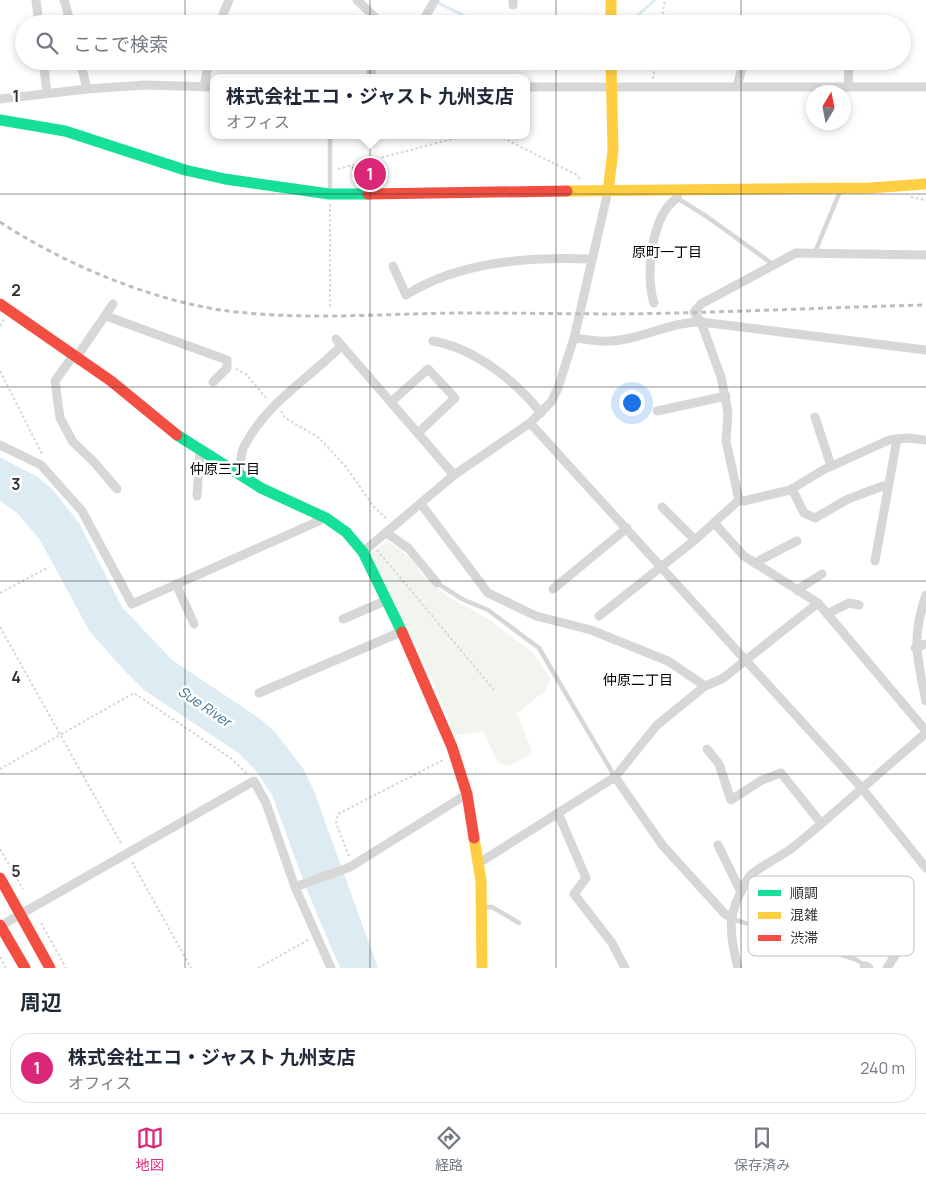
<!DOCTYPE html>
<html lang="ja">
<meta charset="utf-8">
<style>
body{margin:0;font-family:Manrope,"Noto Sans JP",sans-serif;background:#f6f6f7;color:#1f2937}
.compass{position:absolute;left:806px;top:85px;width:45px;height:45px;border-radius:50%;background:#fff;box-shadow:0 2px 8px #0003;rotate:10deg}
.you{position:absolute;left:631px;top:402px;width:18px;height:18px;margin:-12px;border:4px solid #fff;border-radius:50%;background:#1a73e8;box-shadow:0 0 0 8px #1a73e833}
.badge{display:grid;place-items:center;width:32px;height:32px;border-radius:50%;background:#db2777;color:#fff;font-size:16px;font-weight:700}
.pin{position:absolute;translate:-50% -50%;border:2px solid #fff;box-shadow:0 1px 5px #0006}
.popup{position:absolute;left:210px;top:74px;width:320px;height:65px;box-sizing:border-box;display:grid;place-content:center;border-radius:10px;background:#fff;filter:drop-shadow(0 1px 4px #0005);font-size:16px;white-space:nowrap;color:#747a83}
.popup b{font-size:19px;color:#1f2937}
.popup::after{content:'';position:absolute;left:50%;top:100%;margin-left:-10px;border:10px solid transparent;border-top-color:#fff}
.list{margin:0;padding:0;list-style:none}
h2{display:flex;justify-content:space-between;align-items:center;height:65px;margin:0;padding:0 20px;font-size:21px}
h2 small{font-size:16px;font-weight:400;color:#747a83}
.list li{display:grid;grid-template-columns:32px 1fr auto;gap:15px;align-items:center;box-sizing:border-box;height:70px;margin:0 10px 10px;padding:0 10px;border:1px solid #e0e1e3;border-radius:20px}
.list b{display:block;font-size:19px;white-space:nowrap}
.list p{margin:0;font-size:16px;white-space:nowrap;color:#747a83}
.list em{font-size:16px;font-style:normal;color:#747a83}
.icon{flex:none;width:28px;height:28px;fill:none;stroke:currentColor;stroke-width:2;stroke-linecap:round;stroke-linejoin:round}
.map{position:relative;flex:none;width:926px;height:968px;overflow:hidden}
.search{position:absolute;background:#fff;box-shadow:0 2px 8px #0003;left:15px;right:15px;top:15px;height:55px;display:flex;align-items:center;gap:12px;box-sizing:border-box;padding:0 18px;border-radius:28px;color:#747a83;font-size:19px}
.sheet{height:145px;background:#fff}
nav{display:flex;justify-content:space-around;align-items:center;box-sizing:border-box;height:70px;border-top:1px solid #e0e1e3;background:#fff;font-size:14px;color:#747a83}
nav a{display:grid;justify-items:center;gap:2px}
nav .on{color:#db2777}
.map>svg:first-child{display:block}
.green{fill:#f1f5ed}
.water{fill:#ddebf3}
.lines{fill:none;stroke-linecap:round;stroke-linejoin:round}
.stream{stroke:#ddebf3;stroke-width:3}
.building{fill:#818181}
.path{stroke:#d6d6d6;stroke-width:2;stroke-dasharray:2.5 2.5;stroke-linecap:butt}
.lane{stroke:#d7d7d7;stroke-width:4.5}
.street{stroke:#d7d7d7;stroke-width:9}
.fast{stroke:#16e098;stroke-width:11}
.slow{stroke:#ffcf43;stroke-width:11}
.jam{stroke:#f24e42;stroke-width:11}
.rail{stroke:#bebebe;stroke-width:3;stroke-dasharray:5 4;stroke-linecap:butt}
.grid{fill:none;stroke:#333;stroke-width:1;stroke-opacity:0.55}
.labels{text-anchor:middle;dominant-baseline:central;stroke-width:5;stroke-linejoin:round;paint-order:stroke}
.neighbourhood-label{font-size:14px;fill:#000;stroke:#fff}
.water-label{font-size:14px;font-style:italic;fill:#3f7597;stroke:#fff}
.key{fill:#fff;stroke:#c2c2c2;stroke-width:1}
.key-label{font-size:14px;fill:#333}
.grid-label{font-size:16px;text-anchor:middle;font-weight:bold;fill:#333;stroke:#fff;stroke-width:5;stroke-linejoin:round;paint-order:stroke}
</style>
<div class="map">
<svg width="926" height="968" viewBox="0 0 926 968">
<rect width="100%" height="100%" fill="#fff"/>
<polygon class="green" points="388,541 409,557 425,578 450,598 489,619 533,653 551,679 545,691 517,713 532,751 526,757 509,766 498,763 483,732 455,735 425,663 371,553"/>
<polygon class="water" points="0,457 39,478 53,490 79,523 122,607 172,660 259,718 275,732 304,770 314,791 378,968 340,968 306,888 272,795 257,772 240,754 144,690 123,669 90,632 40,540 18,514 0,501"/>
<g class="lines">
<g class="stream">
<polyline points="436,2 481,24"/>
<polyline points="628,24 655,0"/>
</g>
</g>
<polygon class="building" points="371,162 377,178 356,183 352,167"/>
<g class="lines">
<g class="path">
<polyline points="661,24 665,0"/>
<polyline points="653,79 656,61"/>
<polyline points="483,135 503,138 577,175 581,181"/>
<polyline points="338,169 460,137 478,135"/>
<polyline points="911,197 926,200"/>
<polyline points="330,204 330,307"/>
<polyline points="0,326 4,319"/>
<polyline points="236,369 246,374 268,400"/>
<polyline points="0,371 43,456"/>
<polyline points="281,411 285,418 318,437 346,467 374,507 388,520"/>
<polyline points="377,550 495,691"/>
<polyline points="0,593 49,567"/>
<polyline points="0,627 122,845"/>
<polyline points="0,769 134,693 232,759 248,775"/>
<polyline points="0,849 23,889"/>
<polyline points="349,856 336,823 338,814 445,759"/>
<polyline points="132,862 191,968"/>
<polyline points="41,923 66,968"/>
<polyline points="0,957 6,968"/>
<polyline points="258,968 308,940"/>
</g>
<g class="lane">
<polyline points="330,193 330,135"/>
<polyline points="677,198 706,216 774,265"/>
<polyline points="815,252 841,189"/>
<polyline points="437,583 462,599 488,610 539,648 615,777"/>
<polyline points="483,907 492,907 519,923"/>
<polyline points="733,919 857,960 866,966"/>
</g>
<g class="street">
<polyline points="36,0 39,24"/>
<polyline points="64,0 71,24"/>
<polyline points="357,0 382,24"/>
<polyline points="513,5 513,0"/>
<polyline points="219,24 229,0"/>
<polyline points="421,24 435,0"/>
<polyline points="43,61 47,93"/>
<polyline points="80,61 87,89"/>
<polyline points="371,61 371,78"/>
<polyline points="737,86 744,61"/>
<polyline points="204,87 209,61"/>
<polyline points="526,87 926,87"/>
<polyline points="848,87 849,61"/>
<polyline points="0,99 87,89 145,85 214,87"/>
<path d="M393 266 406 295C460 261 528 257 590 259"/>
<path d="M654 303C645 275 651 216 677 198V190"/>
<polyline points="106,316 227,360 227,368 213,382"/>
<path d="M574 338C585 339 598 342 609 341 641 340 669 322 701 322L926 350"/>
<polyline points="336,339 454,475"/>
<path d="M433 341C474 348 516 381 541 413"/>
<polyline points="73,356 55,381 60,418 73,442 93,461 117,489"/>
<polyline points="76,358 113,304"/>
<polyline points="391,402 428,369 455,398 418,433"/>
<polyline points="657,411 726,396"/>
<polyline points="815,417 831,466"/>
<polyline points="530,423 861,787 926,868"/>
<polyline points="0,445 41,465 82,511 132,604 319,521 323,516"/>
<path d="M238 474C242 465 239 454 245 445 267 402 309 379 341 346"/>
<polyline points="792,489 804,513 815,518 848,499 883,486 888,486"/>
<polyline points="197,496 200,451"/>
<polyline points="739,500 744,501 790,490 823,470 889,440 907,438 926,440"/>
<polyline points="421,504 488,593 536,616 591,630 668,661 705,686"/>
<polyline points="662,507 695,540"/>
<polyline points="715,524 744,556 818,603 926,731"/>
<polyline points="387,533 409,549 437,583"/>
<polyline points="363,552 454,475 530,423 551,402 558,388 574,338 608,191"/>
<polyline points="875,561 897,439"/>
<polyline points="756,564 760,560 797,541"/>
<polyline points="176,584 194,624"/>
<polyline points="553,589 627,528"/>
<polyline points="798,591 803,586 822,574"/>
<path d="M926 595C911 639 917 657 926 701"/>
<polyline points="827,614 849,603 859,605"/>
<polyline points="599,616 695,540 739,500 726,441 728,412 721,377 701,322 694,312 701,304 796,253 926,255"/>
<polyline points="343,619 385,601"/>
<polyline points="915,648 926,644"/>
<polyline points="259,693 401,632"/>
<polyline points="707,749 719,764 731,800 762,780 781,773 821,823"/>
<polyline points="615,777 663,846 725,914 732,918"/>
<polyline points="558,813 586,878 574,894 612,943 625,968"/>
<polyline points="718,845 741,892"/>
<polyline points="479,863 615,777 657,725 705,686 722,679 818,603"/>
<polyline points="295,887 350,867 467,794"/>
<polyline points="0,926 254,781 266,803 295,887 331,968"/>
<path d="M738 968C728 929 727 913 749 877 753 870 786 854 796 845 840 809 882 770 926 733"/>
<polyline points="864,968 866,966 869,968"/>
<polyline points="887,968 905,940"/>
</g>
<g class="fast">
<polyline points="0,120 65,131 185,170 225,179 329,194 368,194"/>
<polyline points="177,435 261,488 326,518 346,532 363,552 402,632"/>
</g>
<g class="slow">
<polyline points="611,0 611,24"/>
<polyline points="567,191 870,188 926,184"/>
<polyline points="608,191 613,151 611,61"/>
<polyline points="474,838 481,881 482,968"/>
</g>
<g class="jam">
<polyline points="368,194 567,191"/>
<polyline points="0,304 111,381 177,435"/>
<polyline points="402,632 452,747 467,794 474,838"/>
<polyline points="0,878 50,968"/>
<polyline points="0,925 25,968"/>
</g>
<path class="rail" d="M0 222C64 264 152 301 228 311 309 321 389 313 470 313 538 313 607 315 675 313 758 311 842 307 926 305"/>
</g>
<path class="grid" d="M185 0V24M370 0V24M556 0V24M741 0V24M185 61V968M370 61V968M556 61V968M741 61V968M0 194H926M0 387H926M0 581H926M0 774H926"/>
<g class="labels">
<g class="neighbourhood-label">
<text x="667" y="251">原町一丁目</text>
<text x="225" y="468">仲原三丁目</text>
<text x="638" y="679">仲原二丁目</text>
</g>
<g class="water-label">
<text transform="translate(205 706) rotate(34)">Sue River</text>
</g>
</g>
<rect x="748" y="876" width="166" height="80" rx="8" class="key"/>
<rect x="758" y="890" width="23" height="6" fill="#16e098"/>
<rect x="758" y="912" width="23" height="7" fill="#ffcf43"/>
<rect x="758" y="935" width="23" height="6" fill="#f24e42"/>
<g class="key-label">
<text x="790" y="898">順調</text>
<text x="790" y="920">混雑</text>
<text x="790" y="943">渋滞</text>
</g>
<g class="grid-label">
<text x="16" y="102">1</text>
<text x="16" y="296">2</text>
<text x="16" y="490">3</text>
<text x="16" y="683">4</text>
<text x="16" y="877">5</text>
</g>
</svg>
<svg class="compass" viewBox="-18 -18 36 36"><path d="M0-13l5 13h-10z" fill="#e53935"/><path d="M0 13l5-13h-10z" fill="#747a83"/></svg>
<div class="you"></div>
<div class="pin badge" style="left:370px;top:174px">1</div>
<div class="popup"><b>株式会社エコ・ジャスト 九州支店</b>オフィス</div>
<div class="search"><svg class="icon" aria-label="search" viewBox="0 0 24 24"><circle cx="10" cy="10" r="6"/><path d="M15 15l6 6"/></svg>ここで検索</div>
</div>
<section class="sheet">
<h2>周辺<small></small></h2>
<ul class="list">
<li><span class="badge">1</span><div><b>株式会社エコ・ジャスト 九州支店</b><p>オフィス</p></div><em>240 m</em></li>
</ul>
</section>
<nav>
<a class="on"><svg class="icon" aria-label="map" viewBox="0 0 24 24"><path d="M3 6l6-2 6 2 6-2v14l-6 2-6-2-6 2zM9 4v14M15 6v14"/></svg>地図</a>
<a><svg class="icon" aria-label="directions" viewBox="0 0 24 24"><path d="M12 3l9 9-9 9-9-9zM9 14v-3h6M13 9l2 2-2 2"/></svg>経路</a>
<a><svg class="icon" aria-label="saved" viewBox="0 0 24 24"><path d="M7 4h10v16l-5-4-5 4z"/></svg>保存済み</a>
</nav>
